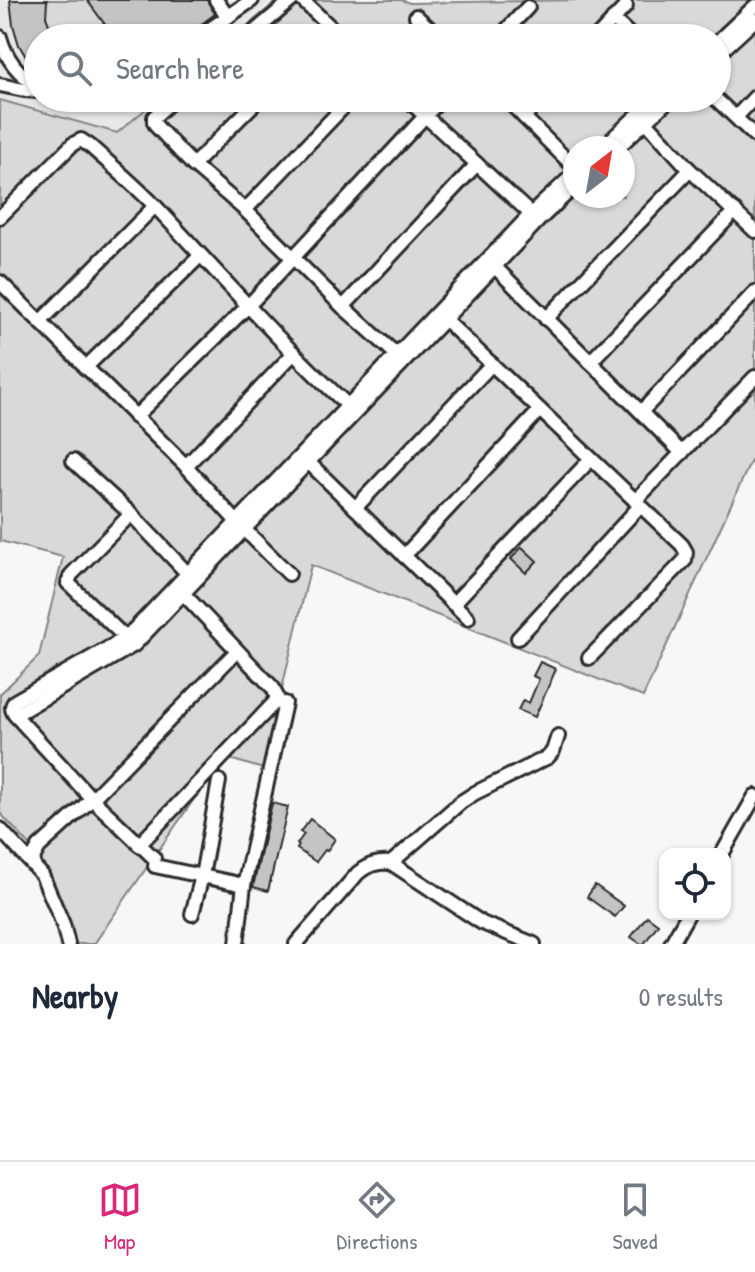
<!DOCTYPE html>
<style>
body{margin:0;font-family:"Patrick Hand",sans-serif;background:#f6f6f7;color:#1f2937}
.controls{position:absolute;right:24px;bottom:24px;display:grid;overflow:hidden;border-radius:16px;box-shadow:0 2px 6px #0004}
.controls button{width:72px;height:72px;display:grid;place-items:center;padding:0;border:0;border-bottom:2px solid #e0e1e3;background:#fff;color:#1f2937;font:40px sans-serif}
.compass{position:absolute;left:563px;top:136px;width:72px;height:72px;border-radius:50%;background:#fff;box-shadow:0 2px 6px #0004;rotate:31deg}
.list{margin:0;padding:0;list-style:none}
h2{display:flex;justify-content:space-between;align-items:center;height:104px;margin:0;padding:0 32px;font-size:34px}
h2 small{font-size:26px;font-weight:400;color:#747a83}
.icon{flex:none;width:44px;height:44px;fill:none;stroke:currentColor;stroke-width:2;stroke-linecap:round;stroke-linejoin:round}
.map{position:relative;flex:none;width:755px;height:944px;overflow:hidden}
.search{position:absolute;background:#fff;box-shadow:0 2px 6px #0004;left:24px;right:24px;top:24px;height:88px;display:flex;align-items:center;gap:20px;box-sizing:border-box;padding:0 28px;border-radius:44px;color:#747a83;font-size:30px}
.sheet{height:216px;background:#fff}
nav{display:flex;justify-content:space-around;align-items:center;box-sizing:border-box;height:112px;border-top:2px solid #e0e1e3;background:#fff;font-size:22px;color:#747a83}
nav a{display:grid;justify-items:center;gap:4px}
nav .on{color:#db2777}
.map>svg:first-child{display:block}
.built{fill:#e8e8e8}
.green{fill:#d9d9d9;stroke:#828282;stroke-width:2;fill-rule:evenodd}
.building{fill:#c4c4c4;stroke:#2b2b2b;stroke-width:2}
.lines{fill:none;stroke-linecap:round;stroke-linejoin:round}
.minor-casing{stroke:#2b2b2b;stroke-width:18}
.minor{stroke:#fff;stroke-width:12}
</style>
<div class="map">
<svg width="755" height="944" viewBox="0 0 755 944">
<rect width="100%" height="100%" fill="#f7f7f7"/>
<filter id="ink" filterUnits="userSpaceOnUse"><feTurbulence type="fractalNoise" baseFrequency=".0125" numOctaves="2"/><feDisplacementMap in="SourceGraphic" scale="16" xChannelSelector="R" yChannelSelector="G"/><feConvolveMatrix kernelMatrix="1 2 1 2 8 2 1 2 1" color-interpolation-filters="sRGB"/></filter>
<g filter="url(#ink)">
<polygon class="built" points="0,0 273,0 229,38 38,38 38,98 158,98 117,133 0,100"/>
<g class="green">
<path d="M48 0H87L115 38H58C49 28 41 13 48 0Z"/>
<path d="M278 0H401L410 3 579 0H755V452L643 697 311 565 263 769 223 757 94 944H72L38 854 0 813V694L39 656 63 557 0 541V100L117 133 159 98H717V38H232ZM575 148H623V196H575Z"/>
</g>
<g class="building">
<polygon points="10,0 47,0 46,17 50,27 58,38 38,38 38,69 28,60 19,45 13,25"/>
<polygon points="87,0 207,0 215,14 192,31 185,38 115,38"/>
<polygon points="522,547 537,561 526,573 511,559"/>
<polygon points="540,662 556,669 535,717 518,710 523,700 529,703 539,679 533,676"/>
<polygon points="272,803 288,807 268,891 253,887"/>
<polygon points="310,819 335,839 327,851 325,850 316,862 297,849 299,845 297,844 304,834 300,832"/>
<polygon points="595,885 624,906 615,917 587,897"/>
<polygon points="647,916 658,924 644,944 641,944 631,937"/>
</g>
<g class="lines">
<g class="minor-casing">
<g id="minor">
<polyline points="216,0 228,17"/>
<polyline points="302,0 342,38"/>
<polyline points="416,16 440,38"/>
<polyline points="613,19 633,38"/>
<path d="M0 37C6 59 19 75 38 86"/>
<polyline points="197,38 252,0"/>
<polyline points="247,38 292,0"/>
<polyline points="499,38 528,7"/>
<polyline points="596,38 626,6"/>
<polyline points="717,42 755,6"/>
<polyline points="717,55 755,20"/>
<polyline points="0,85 24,90 38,91"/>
<polyline points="175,98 154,117 154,122 157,127 193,165 245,210 343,307 397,355 400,362"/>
<polyline points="406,98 535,218"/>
<polyline points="505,98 575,168"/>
<polyline points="715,98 755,136"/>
<polyline points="639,114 690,170 755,231"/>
<polyline points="524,117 541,98"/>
<polyline points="736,117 755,97"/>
<polyline points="602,148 656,98"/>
<polyline points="617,148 671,98"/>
<polyline points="193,165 260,98"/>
<polyline points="245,210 352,98"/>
<path d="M0 217 73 144 81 140 90 146C112 166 136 186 157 208 221 276 283 347 353 410"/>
<polyline points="491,263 682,453"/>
<polyline points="0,282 186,466 237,522 289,574"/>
<polyline points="343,307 477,164"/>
<polyline points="439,314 682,545 686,552 685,560 589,658"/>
<polyline points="546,319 690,170"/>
<polyline points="41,321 155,206"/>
<polyline points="590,362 735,211"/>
<polyline points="85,368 200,256"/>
<polyline points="641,412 755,292"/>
<polyline points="135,417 249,305 442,98"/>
<polyline points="303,457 468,618"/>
<polyline points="73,461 131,514 188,574"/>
<polyline points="186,466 294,353"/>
<polyline points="635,501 755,377"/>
<polyline points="355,508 492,364"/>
<polyline points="404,556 540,410"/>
<polyline points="453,604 591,459"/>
<polyline points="518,638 640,506"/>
<polyline points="130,642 68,583 71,575 131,514"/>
<polyline points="15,715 134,645 538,221 575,186"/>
<polyline points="0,829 42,875 63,924 68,944"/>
<polyline points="139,845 274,703 277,697 273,688 178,588"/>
<polyline points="722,854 755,796"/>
<path d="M154 858 92 799 15 715C11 709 11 706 15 701L126 638 531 214 575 173"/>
<polyline points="391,863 461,802 475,793 548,757 553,751 558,736"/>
<polyline points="33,865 34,856 39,847 92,799 237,651"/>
<polyline points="155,866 244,885"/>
<polyline points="192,914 202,876 219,781"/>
<polyline points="237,944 244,885 285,703"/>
<path d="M296 944 358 873C369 864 378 862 391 863L482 923 534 944"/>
<polyline points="671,944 688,914"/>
</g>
</g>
<use href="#minor" class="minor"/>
</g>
</g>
</svg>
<div class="controls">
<button><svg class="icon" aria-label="locate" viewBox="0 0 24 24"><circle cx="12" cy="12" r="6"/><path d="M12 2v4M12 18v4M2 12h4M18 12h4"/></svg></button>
</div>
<svg class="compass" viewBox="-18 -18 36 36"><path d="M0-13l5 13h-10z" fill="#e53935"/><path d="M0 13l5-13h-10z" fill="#747a83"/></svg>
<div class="search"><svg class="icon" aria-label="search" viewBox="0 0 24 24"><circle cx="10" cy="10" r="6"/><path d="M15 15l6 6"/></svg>Search here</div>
</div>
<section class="sheet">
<h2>Nearby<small>0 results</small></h2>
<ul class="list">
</ul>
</section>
<nav>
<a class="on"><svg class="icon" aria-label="map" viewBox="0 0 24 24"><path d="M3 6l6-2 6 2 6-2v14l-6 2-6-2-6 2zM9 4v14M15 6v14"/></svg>Map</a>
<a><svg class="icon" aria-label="directions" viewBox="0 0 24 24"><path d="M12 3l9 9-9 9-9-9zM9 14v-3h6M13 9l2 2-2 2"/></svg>Directions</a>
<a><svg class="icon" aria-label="saved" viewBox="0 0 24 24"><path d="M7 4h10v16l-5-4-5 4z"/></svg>Saved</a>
</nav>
